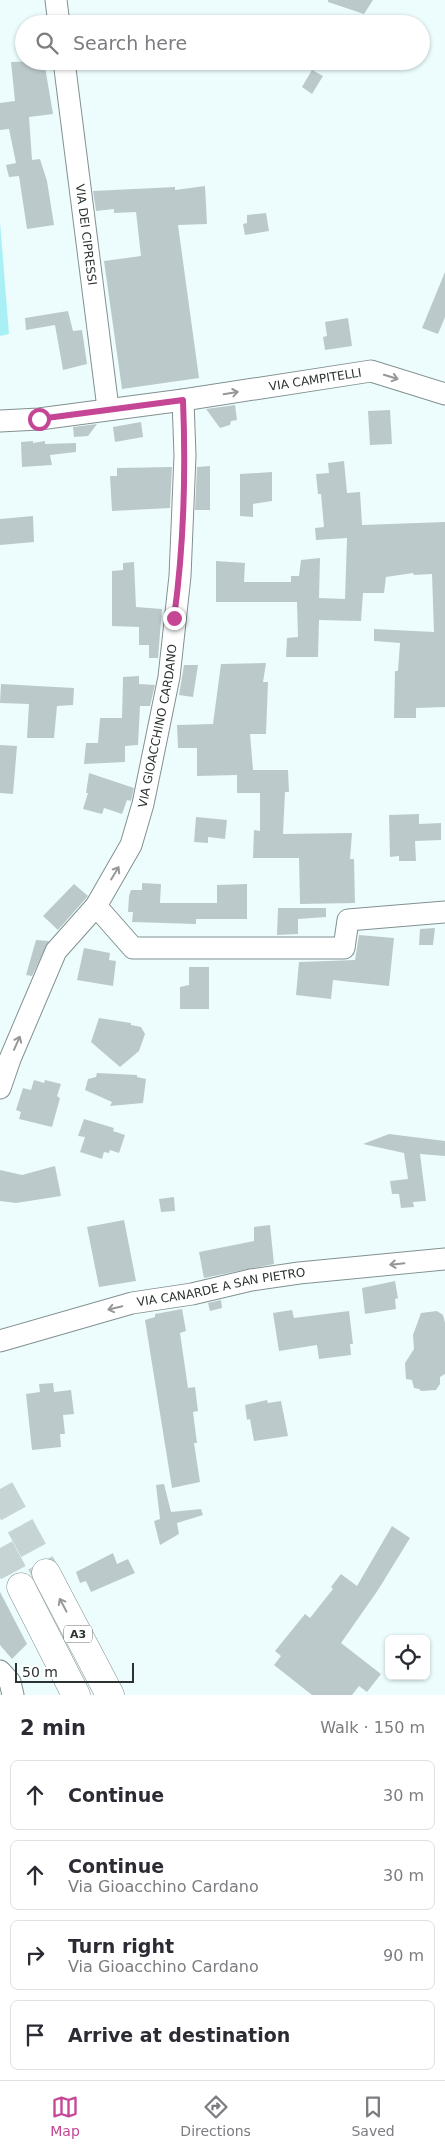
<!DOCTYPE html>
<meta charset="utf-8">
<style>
body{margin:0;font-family:"DejaVu Sans",sans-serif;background:#f7f7f7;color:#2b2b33}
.controls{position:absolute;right:15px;bottom:15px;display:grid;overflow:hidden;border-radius:8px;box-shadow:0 1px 4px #0004}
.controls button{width:45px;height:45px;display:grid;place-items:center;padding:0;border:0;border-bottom:1px solid #e1e1e2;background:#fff;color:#2b2b33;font:25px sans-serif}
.scale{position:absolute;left:15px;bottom:12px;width:119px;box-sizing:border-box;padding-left:5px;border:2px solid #2c3232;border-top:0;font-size:14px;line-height:18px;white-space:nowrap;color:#2c3232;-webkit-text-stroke:4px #fff;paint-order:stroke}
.stop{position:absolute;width:15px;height:15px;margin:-11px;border:4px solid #c44695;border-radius:50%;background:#fff}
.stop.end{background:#c44695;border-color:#fff;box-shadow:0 1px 5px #0008}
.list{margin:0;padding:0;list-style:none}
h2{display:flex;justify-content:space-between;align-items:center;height:65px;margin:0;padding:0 20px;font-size:21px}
h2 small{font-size:16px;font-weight:400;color:#7c7c81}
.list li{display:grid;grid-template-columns:32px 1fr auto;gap:15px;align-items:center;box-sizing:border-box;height:70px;margin:0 10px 10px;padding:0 10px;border:1px solid #e1e1e2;border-radius:8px}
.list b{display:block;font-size:19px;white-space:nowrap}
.list p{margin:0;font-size:16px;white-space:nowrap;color:#7c7c81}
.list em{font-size:16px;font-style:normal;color:#7c7c81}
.icon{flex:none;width:28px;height:28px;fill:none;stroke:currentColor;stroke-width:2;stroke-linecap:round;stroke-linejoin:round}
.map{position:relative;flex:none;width:445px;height:1695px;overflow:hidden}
.search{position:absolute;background:#fff;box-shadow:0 1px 4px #0004;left:15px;right:15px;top:15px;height:55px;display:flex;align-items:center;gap:12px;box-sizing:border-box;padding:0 18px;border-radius:28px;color:#7c7c81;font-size:19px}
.sheet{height:385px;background:#fff}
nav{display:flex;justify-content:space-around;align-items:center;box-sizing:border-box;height:70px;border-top:1px solid #e1e1e2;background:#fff;font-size:14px;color:#7c7c81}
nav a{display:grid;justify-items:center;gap:2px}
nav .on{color:#c44695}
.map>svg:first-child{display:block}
.green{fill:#a8f0f5}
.building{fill:#bbc9ca}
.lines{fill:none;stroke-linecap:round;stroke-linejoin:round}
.highway-tunnel{stroke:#c6d4d4;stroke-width:28;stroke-dasharray:28 14;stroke-linecap:butt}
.minor-casing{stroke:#829090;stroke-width:23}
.highway-casing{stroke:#829090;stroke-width:29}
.minor{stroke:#fff;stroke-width:21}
.highway{stroke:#fff;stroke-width:28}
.oneway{stroke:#969898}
.route{stroke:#c44695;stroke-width:6}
.labels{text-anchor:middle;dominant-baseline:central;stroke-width:4.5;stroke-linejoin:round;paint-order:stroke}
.shield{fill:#fff;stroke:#6b7070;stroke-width:1}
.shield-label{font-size:11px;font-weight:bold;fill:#2c3232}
.street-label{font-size:12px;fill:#2c3232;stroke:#fff}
</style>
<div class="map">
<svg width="445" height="1695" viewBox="0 0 445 1695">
<rect width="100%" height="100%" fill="#edfdfd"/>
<polygon class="green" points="0,222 9,334 0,336"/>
<g class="building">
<polygon points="328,0 373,0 364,14 328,2"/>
<polygon points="44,61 53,114 29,117 32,160 40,159 47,181 54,225 27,229 19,176 9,177 6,165 16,163 9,129 0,130 0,103 15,101 11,62"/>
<polygon points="312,70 323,76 312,94 302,87"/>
<polygon points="205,186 207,224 178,225 199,378 122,389 104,261 141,256 136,212 114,213 114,209 96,211 93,191 175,187 175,190"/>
<polygon points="266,213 269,231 245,235 243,224 247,223 247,215"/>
<polygon points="445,272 445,317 438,334 422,328"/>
<polygon points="68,311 73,331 82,330 87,364 63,370 55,325 26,330 25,318"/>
<polygon points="348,318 352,346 325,350 323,337 327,336 325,322"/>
<polygon points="235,405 237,420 231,421 230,425 220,428 206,409"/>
<polygon points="390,410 392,444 370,445 368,411"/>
<polygon points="141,422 143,437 115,442 113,427"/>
<polygon points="97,424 88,436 74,437 73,427"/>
<polygon points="33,441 33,443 45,441 45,444 76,443 76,452 50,455 52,465 22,467 21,442"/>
<polygon points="344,461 347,493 360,492 362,525 445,522 445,707 416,708 416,718 394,718 395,671 398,671 400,643 374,641 374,629 434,632 432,574 414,575 413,573 386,577 384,593 363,593 361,621 319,620 318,657 286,657 287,638 298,637 297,602 216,602 216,561 245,563 244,582 291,582 291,576 299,576 301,560 320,558 319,598 345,599 347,538 316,540 315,528 324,527 321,494 318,494 316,474 329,473 328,463"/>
<polygon points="210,466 210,510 195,510 197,467"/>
<polygon points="172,467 170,508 112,511 110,476 117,476 117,468"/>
<polygon points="272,472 272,501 253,504 253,517 240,516 240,474"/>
<polygon points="33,516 34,542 0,545 0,519"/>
<polygon points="134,562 136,607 162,609 158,658 149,658 149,645 139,645 139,627 112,626 112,571 123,570 123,563"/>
<polygon points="266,663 263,682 268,682 266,734 250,734 253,770 288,770 289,792 285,792 283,834 352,833 350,859 354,859 355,903 300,904 299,858 253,858 254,830 260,831 260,793 237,793 237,775 197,776 197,748 178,748 177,725 213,724 221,664"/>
<polygon points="184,665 198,665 193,697 179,695"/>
<polygon points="139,676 139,684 155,685 150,706 140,706 138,745 125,746 125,762 84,764 86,743 98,743 100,718 122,718 123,677"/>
<polygon points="1,684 74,688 73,705 57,706 54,738 27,738 29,704 0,703"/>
<polygon points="0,745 17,746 13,794 0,793"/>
<polygon points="89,773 134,788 131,801 127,800 122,814 104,808 102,814 83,809 88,793 86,793"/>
<polygon points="419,814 419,824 441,823 441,840 415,841 416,861 399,861 399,856 390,857 389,815"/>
<polygon points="196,817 227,820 225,839 208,837 208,843 194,842"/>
<polygon points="142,883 161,884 160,903 217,903 217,885 247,884 247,919 196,919 196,924 132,922 133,912 128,912 129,896 131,890 142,890"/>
<polygon points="74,884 88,896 58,930 43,916"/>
<polygon points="278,908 326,908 326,917 298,919 298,934 277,935"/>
<polygon points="435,928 433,945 419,945 420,929"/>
<polygon points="359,935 394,938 389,986 333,980 331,999 296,995 299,962 355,960"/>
<polygon points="36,940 49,941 32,976 26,975"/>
<polygon points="84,948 110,953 109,960 116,961 113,986 77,980"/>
<polygon points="189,967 209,967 209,1009 180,1009 180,987 189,985"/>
<polygon points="99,1018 131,1023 131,1025 141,1027 145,1034 139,1051 120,1067 91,1042"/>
<polygon points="97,1073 137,1075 137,1077 146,1079 143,1103 110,1106 112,1102 85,1090 88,1079 96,1077"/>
<polygon points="34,1080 44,1083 45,1080 61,1084 57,1096 60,1098 52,1127 19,1119 21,1112 16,1110 23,1088 31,1090"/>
<polygon points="84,1119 114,1128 113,1131 125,1135 119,1153 110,1150 109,1153 104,1152 102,1159 80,1152 85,1137 78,1136"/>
<polygon points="389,1134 445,1141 445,1156 420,1154 426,1201 413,1202 414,1207 401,1208 399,1194 392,1194 390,1181 408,1179 404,1153 363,1144"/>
<polygon points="55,1166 61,1196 16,1203 0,1201 0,1170 22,1175"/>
<polygon points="174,1197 175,1211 161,1212 159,1199"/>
<polygon points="124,1220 136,1281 99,1287 87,1227"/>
<polygon points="270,1225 274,1264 204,1278 199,1252 254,1241 254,1227"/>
<polygon points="395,1281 398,1298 395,1299 396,1309 365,1314 362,1288"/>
<polygon points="221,1300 222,1308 210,1311 208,1303"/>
<polygon points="182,1309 186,1331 180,1333 188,1388 195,1387 198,1411 193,1412 197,1443 194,1443 200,1482 172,1488 145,1320 155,1317 155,1314"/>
<polygon points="292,1310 294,1318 349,1311 353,1344 350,1344 351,1355 319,1359 317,1345 279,1351 273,1313"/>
<polygon points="437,1311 443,1315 445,1323 445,1374 440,1377 440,1384 436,1390 421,1391 419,1389 414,1388 412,1380 406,1379 405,1363 414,1349 413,1335 421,1313"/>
<polygon points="53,1383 54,1392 71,1390 74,1414 63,1415 65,1434 60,1434 61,1447 32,1450 26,1394 40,1392 39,1384"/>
<polygon points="267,1400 268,1403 281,1401 288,1436 254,1441 250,1419 247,1420 245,1405"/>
<polygon points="164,1484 171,1512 201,1509 203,1515 177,1523 179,1534 160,1545 154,1521 160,1519 156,1485"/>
<polygon points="392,1526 410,1538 378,1590 341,1643 381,1674 367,1692 359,1686 352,1695 312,1695 274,1665 281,1656 275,1651 305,1614 310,1618 333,1589 331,1587 341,1574 357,1586"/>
<polygon points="113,1553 117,1564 128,1559 135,1573 91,1592 86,1581 80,1583 76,1572"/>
<polygon points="0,1592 27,1644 12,1659 0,1645"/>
</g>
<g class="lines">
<g class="highway-tunnel">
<polyline points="0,1489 46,1573"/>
<polyline points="0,1548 21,1587"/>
</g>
<g class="minor-casing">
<g id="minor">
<polyline points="56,0 59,24"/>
<path id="s1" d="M64 61 108 408"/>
<path id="s2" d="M0 421 39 419 183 400 371 371 445 394"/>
<polyline points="96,906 133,948 344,948 348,920 445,912"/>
<path id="s3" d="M0 1088 10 1059 56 951 96 906 131 845 143 804 169 677 180 576 185 456 183 400"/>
<path id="s4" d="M0 1341 132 1303 192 1294 251 1280 299 1273 445 1259"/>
<polyline points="0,1671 10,1682 13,1695"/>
</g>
</g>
<g class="highway-casing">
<g id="highway">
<polyline points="46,1573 110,1695"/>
<polyline points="21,1587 76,1695"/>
</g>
</g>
<use href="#minor" class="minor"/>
<use href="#highway" class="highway"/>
</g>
<defs><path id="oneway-shaft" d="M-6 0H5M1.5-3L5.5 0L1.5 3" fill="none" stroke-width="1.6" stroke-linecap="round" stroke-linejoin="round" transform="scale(1.25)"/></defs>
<g class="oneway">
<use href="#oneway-shaft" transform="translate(391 377) rotate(17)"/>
<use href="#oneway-shaft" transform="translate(231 393) rotate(-9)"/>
<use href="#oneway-shaft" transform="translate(115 873) rotate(-59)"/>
<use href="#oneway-shaft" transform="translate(17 1043) rotate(-66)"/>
<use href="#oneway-shaft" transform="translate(397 1264) rotate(174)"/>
<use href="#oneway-shaft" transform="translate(115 1308) rotate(166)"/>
<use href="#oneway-shaft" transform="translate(63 1605) rotate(-118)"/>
</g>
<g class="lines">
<path class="route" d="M39 419 183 400C186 473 184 545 174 618"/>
</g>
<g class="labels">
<rect class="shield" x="64" y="1625.5" width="28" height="17" rx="4"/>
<g class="shield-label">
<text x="78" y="1634">A3</text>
</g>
<g class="street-label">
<text stroke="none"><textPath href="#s1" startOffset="175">VIA DEI CIPRESSI</textPath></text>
<text stroke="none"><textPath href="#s2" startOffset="318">VIA CAMPITELLI</textPath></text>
<text stroke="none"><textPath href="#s3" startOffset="401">VIA GIOACCHINO CARDANO</textPath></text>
<text stroke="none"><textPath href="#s4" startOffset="228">VIA CANARDE A SAN PIETRO</textPath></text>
</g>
</g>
</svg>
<div class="controls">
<button><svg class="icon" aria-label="locate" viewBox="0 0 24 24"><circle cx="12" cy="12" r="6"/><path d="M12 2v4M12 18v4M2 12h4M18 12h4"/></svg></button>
</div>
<div class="scale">50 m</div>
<div class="stop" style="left:39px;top:419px"></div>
<div class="stop end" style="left:174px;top:618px"></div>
<div class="search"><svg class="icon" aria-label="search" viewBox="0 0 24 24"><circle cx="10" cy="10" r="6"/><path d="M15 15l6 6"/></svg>Search here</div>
</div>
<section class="sheet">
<h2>2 min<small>Walk · 150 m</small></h2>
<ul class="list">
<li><svg class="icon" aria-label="ahead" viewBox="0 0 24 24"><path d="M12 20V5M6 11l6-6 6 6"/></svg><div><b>Continue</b></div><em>30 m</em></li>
<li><svg class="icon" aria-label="ahead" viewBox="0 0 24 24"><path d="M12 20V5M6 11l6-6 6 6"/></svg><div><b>Continue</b><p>Via Gioacchino Cardano</p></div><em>30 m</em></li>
<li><svg class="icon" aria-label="right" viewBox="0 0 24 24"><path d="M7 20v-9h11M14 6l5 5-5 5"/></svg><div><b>Turn right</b><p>Via Gioacchino Cardano</p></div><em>90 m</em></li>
<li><svg class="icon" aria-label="arrive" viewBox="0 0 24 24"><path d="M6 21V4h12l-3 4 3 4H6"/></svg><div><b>Arrive at destination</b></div></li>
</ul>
</section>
<nav>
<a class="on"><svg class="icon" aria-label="map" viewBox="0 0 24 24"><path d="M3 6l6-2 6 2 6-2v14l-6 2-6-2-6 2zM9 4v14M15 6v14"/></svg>Map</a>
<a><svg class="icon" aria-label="directions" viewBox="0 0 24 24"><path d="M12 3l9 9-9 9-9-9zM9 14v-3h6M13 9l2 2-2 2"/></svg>Directions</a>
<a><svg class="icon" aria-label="saved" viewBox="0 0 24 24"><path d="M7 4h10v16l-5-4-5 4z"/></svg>Saved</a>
</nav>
